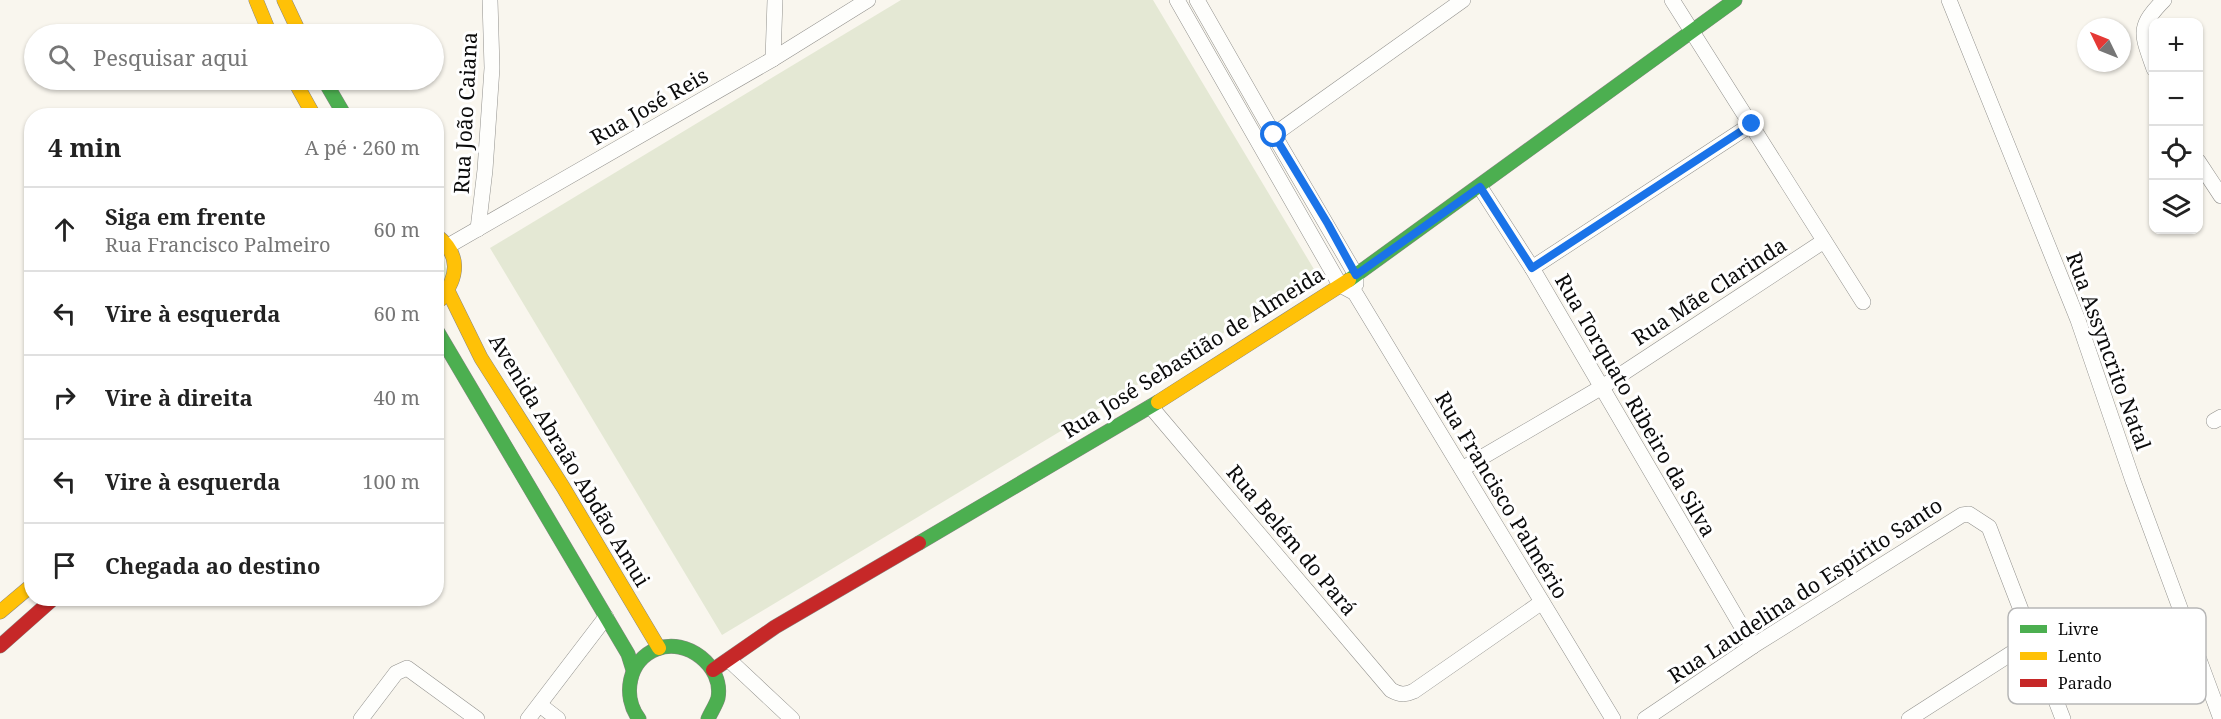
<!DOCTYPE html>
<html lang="pt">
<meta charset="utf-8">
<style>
body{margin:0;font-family:"Noto Serif",serif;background:#f6f6f6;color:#222}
.controls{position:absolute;right:18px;top:18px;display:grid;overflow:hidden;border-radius:12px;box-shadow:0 2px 4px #0004}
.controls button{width:54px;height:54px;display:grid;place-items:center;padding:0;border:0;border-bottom:2px solid #e0e0e0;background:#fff;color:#222;font:30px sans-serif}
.compass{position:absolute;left:2077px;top:18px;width:54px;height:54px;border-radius:50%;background:#fff;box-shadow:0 2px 4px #0004;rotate:313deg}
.stop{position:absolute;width:18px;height:18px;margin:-14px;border:4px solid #1a73e8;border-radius:50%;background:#fff}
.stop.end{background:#1a73e8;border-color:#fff;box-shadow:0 2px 6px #0008}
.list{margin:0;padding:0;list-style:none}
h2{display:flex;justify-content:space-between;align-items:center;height:78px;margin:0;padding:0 24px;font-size:26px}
h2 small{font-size:20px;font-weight:400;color:#767676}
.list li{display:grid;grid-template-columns:39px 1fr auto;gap:18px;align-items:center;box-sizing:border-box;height:84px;padding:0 24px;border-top:2px solid #e0e0e0}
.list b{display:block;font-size:22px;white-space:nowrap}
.list p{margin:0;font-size:20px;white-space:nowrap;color:#767676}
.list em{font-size:20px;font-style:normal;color:#767676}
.icon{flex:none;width:33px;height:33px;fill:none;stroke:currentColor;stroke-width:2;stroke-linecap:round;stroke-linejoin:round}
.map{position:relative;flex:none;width:2221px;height:719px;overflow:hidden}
.search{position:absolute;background:#fff;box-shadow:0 2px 4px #0004;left:24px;top:24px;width:420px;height:66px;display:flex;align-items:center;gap:15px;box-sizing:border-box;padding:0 21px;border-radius:33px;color:#767676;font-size:22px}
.panel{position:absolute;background:#fff;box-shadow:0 2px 4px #0004;left:24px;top:108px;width:420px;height:498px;border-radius:24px}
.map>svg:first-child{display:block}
.green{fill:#e2ecd0}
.cemetery{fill:#e4e8d4}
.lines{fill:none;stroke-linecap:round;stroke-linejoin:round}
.street-casing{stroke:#92918d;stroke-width:16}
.fast-casing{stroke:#898784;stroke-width:15}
.slow-casing{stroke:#898784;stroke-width:15}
.jam-casing{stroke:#898784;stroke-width:15}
.street{stroke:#fefefc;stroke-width:15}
.fast{stroke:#4caf50;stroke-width:14}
.slow{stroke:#ffc107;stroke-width:14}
.jam{stroke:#c62828;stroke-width:14}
.route{stroke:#1a73e8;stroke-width:8}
.labels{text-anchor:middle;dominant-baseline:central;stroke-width:6;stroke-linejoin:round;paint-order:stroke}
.street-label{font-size:21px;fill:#0b0b0b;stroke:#fff}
.key{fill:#fff;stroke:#b6b6b6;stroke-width:1.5}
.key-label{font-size:16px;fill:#0b0b0b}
</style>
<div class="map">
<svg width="2221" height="719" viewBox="0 0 2221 719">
<rect width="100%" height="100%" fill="#f9f6ee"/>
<polygon class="green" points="437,245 443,253 447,274 437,292"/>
<polygon class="cemetery" points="901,0 1153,0 1318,276 722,635 490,248"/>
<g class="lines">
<g class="street-casing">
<g id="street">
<polyline points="1177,0 1340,285 1355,293 1613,719"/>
<polyline points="1197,0 1274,135 1356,275 1356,284"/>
<polyline points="1672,0 1863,302"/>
<polyline points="1949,0 2078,320 2133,481 2221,719"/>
<polyline points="773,59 775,0"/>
<path d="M2154 69C2142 34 2136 28 2164 0"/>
<polyline points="1265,141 1463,0"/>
<polyline points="2198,161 2221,196"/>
<polyline points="1480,187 1532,268 1753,646"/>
<polyline points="478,229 485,170 492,68 490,0"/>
<polyline points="448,246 773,59 868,0"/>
<polyline points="1532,268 1752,124"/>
<path d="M1151 407 1391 690C1400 695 1405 695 1414 691L1542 602"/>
<polyline points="2214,421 2221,417"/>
<polyline points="1462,469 1602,387 1824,241"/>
<polyline points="729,660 792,719"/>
<polyline points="540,705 558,719"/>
<polyline points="361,719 396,673 407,668 477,719"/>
<polyline points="528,719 606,617"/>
<polyline points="1645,719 1753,646 1962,515 1969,514 1989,527 2063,719"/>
<polyline points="1909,719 2032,640"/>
</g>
</g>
<g class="fast-casing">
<g id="fast">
<polyline points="324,80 345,116"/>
<polyline points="1349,280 1735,0"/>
<polyline points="436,329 628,654 633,670"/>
<polyline points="919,543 1158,402"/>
<path d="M639 719C622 696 628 660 657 649 686 637 724 666 718 698 716 705 711 712 708 719"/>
</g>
</g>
<g class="slow-casing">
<g id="slow">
<polyline points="256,0 270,34"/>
<polyline points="284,0 300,34"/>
<polyline points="294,80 314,116"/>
<path d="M436 235C461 254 459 277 440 300"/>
<polyline points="448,291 481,358 563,487 659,648"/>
<polyline points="1158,402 1349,280"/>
<polyline points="0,612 32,585"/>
</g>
</g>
<g class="jam-casing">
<g id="jam">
<polyline points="0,646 54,598"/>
<polyline points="713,670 775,627 919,543"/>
</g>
</g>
<use href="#street" class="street"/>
<use href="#fast" class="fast"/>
<use href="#slow" class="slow"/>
<use href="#jam" class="jam"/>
</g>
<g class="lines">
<polyline class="route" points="1274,135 1328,224 1356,275 1480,187 1532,268 1752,124"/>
</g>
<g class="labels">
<g class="street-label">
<text transform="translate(649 106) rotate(-30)">Rua José Reis</text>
<text transform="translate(465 113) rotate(-87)">Rua João Caiana</text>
<text transform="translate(1709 291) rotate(-33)">Rua Mãe Clarinda</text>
<text transform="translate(2109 351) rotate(70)">Rua Assyncrito Natal</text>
<text transform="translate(1193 352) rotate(-32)">Rua José Sebastião de Almeida</text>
<text transform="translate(1636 405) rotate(60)">Rua Torquato Ribeiro da Silva</text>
<text transform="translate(570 460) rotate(59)">Avenida Abraão Abdão Amui</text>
<text transform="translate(1502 495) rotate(59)">Rua Francisco Palmério</text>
<text transform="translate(1292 540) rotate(50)">Rua Belém do Pará</text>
<text transform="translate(1805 590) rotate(-33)">Rua Laudelina do Espírito Santo</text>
</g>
</g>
<rect x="2008" y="608" width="198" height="96" rx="9" class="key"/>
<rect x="2020" y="625" width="27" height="8" fill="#4caf50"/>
<rect x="2020" y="652" width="27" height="8" fill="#ffc107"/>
<rect x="2020" y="679" width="27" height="8" fill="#c62828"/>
<g class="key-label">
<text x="2058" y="635">Livre</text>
<text x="2058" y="662">Lento</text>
<text x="2058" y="689">Parado</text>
</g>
</svg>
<div class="controls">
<button>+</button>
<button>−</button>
<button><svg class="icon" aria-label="locate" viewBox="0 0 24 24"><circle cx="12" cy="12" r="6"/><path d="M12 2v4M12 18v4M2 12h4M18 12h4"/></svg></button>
<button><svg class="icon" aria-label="layers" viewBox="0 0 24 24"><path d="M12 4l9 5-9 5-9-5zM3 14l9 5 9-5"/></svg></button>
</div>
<svg class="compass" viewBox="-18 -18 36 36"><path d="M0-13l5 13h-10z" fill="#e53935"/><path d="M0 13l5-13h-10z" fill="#767676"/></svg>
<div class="stop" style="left:1274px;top:135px"></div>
<div class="stop end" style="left:1752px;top:124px"></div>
<div class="search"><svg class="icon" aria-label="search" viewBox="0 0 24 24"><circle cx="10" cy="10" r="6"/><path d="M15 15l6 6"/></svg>Pesquisar aqui</div>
<section class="panel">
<h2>4 min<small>A pé · 260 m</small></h2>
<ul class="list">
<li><svg class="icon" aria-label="ahead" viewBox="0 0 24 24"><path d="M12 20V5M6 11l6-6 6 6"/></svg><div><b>Siga em frente</b><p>Rua Francisco Palmeiro</p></div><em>60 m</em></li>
<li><svg class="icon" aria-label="left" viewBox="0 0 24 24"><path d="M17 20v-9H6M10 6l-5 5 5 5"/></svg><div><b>Vire à esquerda</b></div><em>60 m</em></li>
<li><svg class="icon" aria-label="right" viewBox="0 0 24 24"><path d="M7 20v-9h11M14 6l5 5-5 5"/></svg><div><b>Vire à direita</b></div><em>40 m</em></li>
<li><svg class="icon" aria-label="left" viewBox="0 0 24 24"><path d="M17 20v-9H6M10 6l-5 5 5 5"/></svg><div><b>Vire à esquerda</b></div><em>100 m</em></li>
<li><svg class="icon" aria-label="arrive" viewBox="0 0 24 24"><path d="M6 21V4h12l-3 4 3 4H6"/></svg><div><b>Chegada ao destino</b></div></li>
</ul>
</section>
</div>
